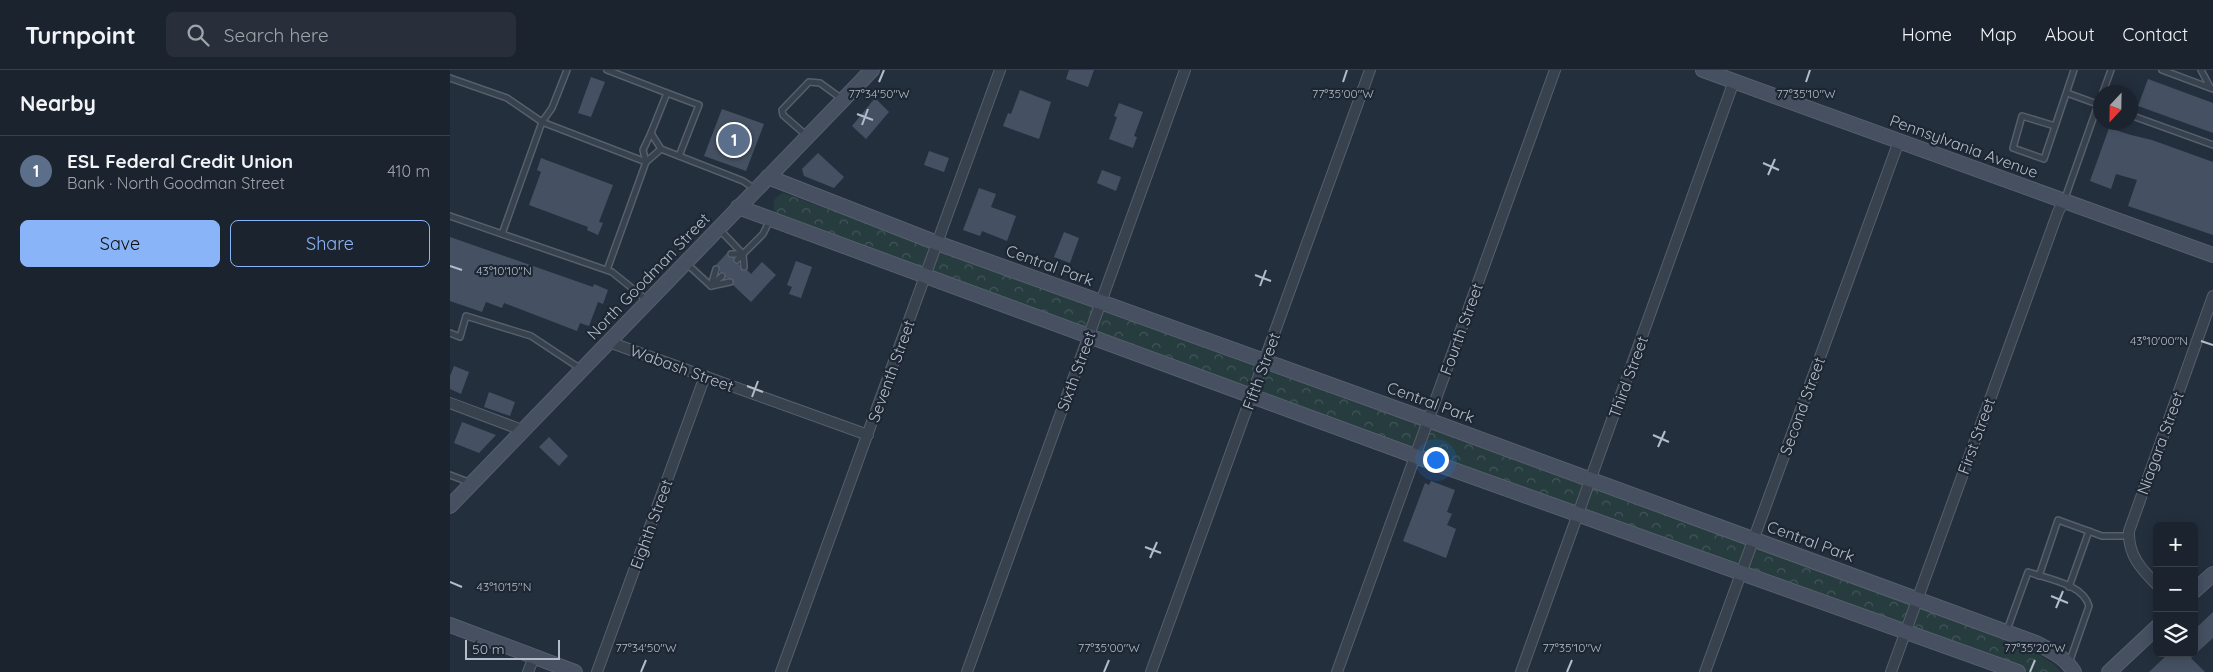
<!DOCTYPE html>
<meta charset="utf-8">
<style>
body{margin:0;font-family:Quicksand,sans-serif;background:#282f3a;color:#f1f3f6}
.controls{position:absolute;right:15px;bottom:15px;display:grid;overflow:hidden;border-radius:8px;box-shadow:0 2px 12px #0003}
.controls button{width:45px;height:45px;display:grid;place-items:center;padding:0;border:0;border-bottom:1px solid #39404a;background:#1b232e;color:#f1f3f6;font:25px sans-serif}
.compass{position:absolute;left:1643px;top:15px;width:45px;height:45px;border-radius:50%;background:#1b232e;box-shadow:0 2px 12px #0003;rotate:202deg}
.scale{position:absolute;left:15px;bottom:12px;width:95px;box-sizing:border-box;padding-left:5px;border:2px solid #b4bcc9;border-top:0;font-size:14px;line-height:18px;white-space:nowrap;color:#b4bcc9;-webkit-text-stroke:4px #1d2633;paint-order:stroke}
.you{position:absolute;left:985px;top:389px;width:18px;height:18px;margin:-12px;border:4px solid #fff;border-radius:50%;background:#1a73e8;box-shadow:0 0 0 8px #1a73e833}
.badge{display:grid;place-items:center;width:32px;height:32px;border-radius:50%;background:#8ab4f8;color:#fff;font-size:16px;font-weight:700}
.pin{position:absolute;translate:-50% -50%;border:2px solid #fff;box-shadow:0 1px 5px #0006}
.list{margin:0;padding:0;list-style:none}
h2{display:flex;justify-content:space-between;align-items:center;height:65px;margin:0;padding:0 20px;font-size:21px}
h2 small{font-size:16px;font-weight:400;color:#a0a4aa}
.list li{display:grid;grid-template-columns:32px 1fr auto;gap:15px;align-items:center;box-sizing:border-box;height:70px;padding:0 20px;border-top:1px solid #39404a}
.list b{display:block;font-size:19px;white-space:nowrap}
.list p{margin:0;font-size:16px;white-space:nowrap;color:#a0a4aa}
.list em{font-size:16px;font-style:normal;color:#a0a4aa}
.actions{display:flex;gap:10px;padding:15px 20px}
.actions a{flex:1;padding:11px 0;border:1px solid #8ab4f8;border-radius:8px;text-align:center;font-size:18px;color:#8ab4f8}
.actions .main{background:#8ab4f8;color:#111}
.icon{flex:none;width:28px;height:28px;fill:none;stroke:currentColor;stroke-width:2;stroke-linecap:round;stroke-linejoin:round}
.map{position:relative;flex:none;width:1763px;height:602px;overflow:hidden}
header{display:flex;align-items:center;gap:30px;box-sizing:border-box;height:70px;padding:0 25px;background:#1b232e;border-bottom:1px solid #39404a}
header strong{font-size:24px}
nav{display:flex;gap:28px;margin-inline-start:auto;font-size:18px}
.search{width:350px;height:45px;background:#282f3a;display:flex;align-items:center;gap:12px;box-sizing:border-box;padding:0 18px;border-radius:8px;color:#a0a4aa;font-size:19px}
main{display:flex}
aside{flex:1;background:#1b232e}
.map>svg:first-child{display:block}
.park{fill:url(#park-crowns)}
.building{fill:#455162}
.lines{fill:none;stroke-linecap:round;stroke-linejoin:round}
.lane-casing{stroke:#565f6c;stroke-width:8}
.street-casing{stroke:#565f6c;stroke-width:12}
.secondary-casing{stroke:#565f6c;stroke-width:16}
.lane{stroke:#38414e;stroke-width:5}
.street{stroke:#38414e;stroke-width:10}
.secondary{stroke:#465061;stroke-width:14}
.ticks{fill:none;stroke:#b4bcc9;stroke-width:2}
.labels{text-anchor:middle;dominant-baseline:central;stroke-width:4.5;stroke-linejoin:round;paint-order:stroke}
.street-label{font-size:16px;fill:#b4bcc9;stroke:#1d2633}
.ticks-label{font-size:12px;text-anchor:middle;fill:#b4bcc9;stroke:#1d2633;stroke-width:4.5;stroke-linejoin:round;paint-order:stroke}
</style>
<header>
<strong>Turnpoint</strong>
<div class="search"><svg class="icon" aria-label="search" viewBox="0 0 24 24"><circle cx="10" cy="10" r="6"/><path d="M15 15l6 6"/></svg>Search here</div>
<nav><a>Home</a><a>Map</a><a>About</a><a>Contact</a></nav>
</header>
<main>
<aside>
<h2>Nearby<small></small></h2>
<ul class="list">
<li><span class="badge" style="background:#5c6f8a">1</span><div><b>ESL Federal Credit Union</b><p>Bank · North Goodman Street</p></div><em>410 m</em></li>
</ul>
<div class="actions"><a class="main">Save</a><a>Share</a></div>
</aside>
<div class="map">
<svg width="1763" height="602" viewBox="0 0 1763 602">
<defs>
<pattern id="park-crowns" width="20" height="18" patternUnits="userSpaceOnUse" patternTransform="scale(1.25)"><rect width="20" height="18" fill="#263c3f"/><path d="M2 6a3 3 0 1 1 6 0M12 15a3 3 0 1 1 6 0" fill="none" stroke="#435659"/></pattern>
</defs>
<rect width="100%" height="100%" fill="#242f3e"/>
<path class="park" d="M333 123 1574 575 1605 595 1611 602H1580L328 147C321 136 321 129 333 123Z"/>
<g class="building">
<polygon points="619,0 644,0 638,17 616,9"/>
<polygon points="141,7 155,12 141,47 128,43"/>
<polygon points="1698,9 1763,33 1763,63 1688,36"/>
<polygon points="570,20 601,32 589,69 553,56 558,43 561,44"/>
<polygon points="425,28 439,42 416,69 402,56"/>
<polygon points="669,33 693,42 684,66 687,67 683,78 659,69 667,47 664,46"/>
<polygon points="272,39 314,54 296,101 254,86"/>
<polygon points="1659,58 1681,65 1702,70 1763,92 1763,165 1678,136 1687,110 1666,104 1661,119 1640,111"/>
<polygon points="479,81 499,88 494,102 474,95"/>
<polygon points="368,83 394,107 384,118 354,106 352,99"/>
<polygon points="91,88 163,115 149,152 153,153 148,165 137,160 138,157 79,135 91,102 87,100"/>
<polygon points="652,100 671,107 666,121 647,113"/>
<polygon points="529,118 546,124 541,137 566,146 557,171 532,161 530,166 513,160"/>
<polygon points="614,162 629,168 620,193 604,187"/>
<polygon points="0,167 143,217 144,214 158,220 153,234 148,232 139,256 130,253 127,261 54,233 52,238 36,232 32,242 0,231"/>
<polygon points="277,183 278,187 283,188 284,193 289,194 293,201 297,200 301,204 312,192 326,205 301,232 283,215 283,209 276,208 275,203 270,202 270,198 266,195"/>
<polygon points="346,191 362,197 351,228 339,224 342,217 337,215"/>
<polygon points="4,296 19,302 11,324 0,319 0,306"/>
<polygon points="39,322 65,332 60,346 34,337"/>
<polygon points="12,352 46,365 29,383 4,373"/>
<polygon points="99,367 118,386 109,396 89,377"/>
<polygon points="981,411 1005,420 997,442 1002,444 997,455 1006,459 996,488 953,471 975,413 979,415"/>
<polygon points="1763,542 1763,568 1741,588 1755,602 1699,602 1719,583 1744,583 1744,560"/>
</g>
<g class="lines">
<g class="lane-casing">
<g id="lane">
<polyline points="157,0 217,23 201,63"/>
<polyline points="1712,0 1763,19"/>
<polyline points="1751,0 1760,17"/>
<polyline points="0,8 57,28 92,52 196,92 157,200"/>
<polyline points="1653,22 1661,0"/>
<polyline points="217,23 249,35 229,86 293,111 305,119"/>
<polyline points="1617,23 1650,35"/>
<polyline points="1680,45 1763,75"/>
<polyline points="1605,56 1572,46 1563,78 1594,89 1624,0"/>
<polyline points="357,66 333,45 332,40 359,12 370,13 392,29"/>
<polyline points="211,79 196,92 193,80 201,63 211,79 229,86"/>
<polyline points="1614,131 1650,29"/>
<polyline points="0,146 162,202 198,231"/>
<polyline points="269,159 293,184"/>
<polyline points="52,164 92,52 102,38 117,0"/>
<polyline points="281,184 293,184 313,164 320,150"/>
<polyline points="287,190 293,184 294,197"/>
<polyline points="236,193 261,216 266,199"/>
<polyline points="272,206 261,216 280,212"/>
<polyline points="0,263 10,267 16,246 81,266 131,299"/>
<polyline points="0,405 21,413"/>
<polyline points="1589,506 1608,450 1652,466 1679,466"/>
<polyline points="1619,517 1639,461"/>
<path d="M1557 560 1578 502C1598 509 1633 514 1639 536L1619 593"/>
</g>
</g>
<g class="street-casing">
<g id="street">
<polyline points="159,272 418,365"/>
<polyline points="0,333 72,360"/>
<path d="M1707 515C1691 499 1678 485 1679 461L1763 226"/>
<polyline points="78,602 84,587"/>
<polyline points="147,602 255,306"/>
<polyline points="331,602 550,0"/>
<polyline points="517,602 735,0"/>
<polyline points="701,602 920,0"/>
<polyline points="887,602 1105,0"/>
<polyline points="1071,602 1284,11"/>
<polyline points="1255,602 1449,71"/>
<polyline points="1441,602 1608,142 1614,131"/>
</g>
</g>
<g class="secondary-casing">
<g id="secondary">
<polyline points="1253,0 1763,185"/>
<path d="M318 107 487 173 978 350 1586 573C1601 581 1615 587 1624 602"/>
<polyline points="288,137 965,386 1568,602"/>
<polyline points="0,436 422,0"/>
<polyline points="1744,521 1763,504"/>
<polyline points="0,555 125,602"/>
<polyline points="1659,602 1707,557"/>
</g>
</g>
<use href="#lane" class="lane"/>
<use href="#street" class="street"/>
<use href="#secondary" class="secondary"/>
</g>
<path class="ticks" d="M429 12 434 0M893 12 897 0M1356 12 1360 0M407 44 423 50M412 55 418 39M1313 93 1329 100M1318 105 1325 89M0 196 12 200M805 205 821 211M810 216 816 200M1751 271 1763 275M297 316 313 322M302 327 308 311M1203 365 1219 372M1208 377 1215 361M695 477 711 483M700 488 707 472M0 512 12 517M1601 526 1618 533M1606 538 1613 521M191 602 196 590M654 602 659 590M1117 602 1122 590M1580 602 1585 590"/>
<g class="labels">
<g class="street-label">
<text transform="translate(1514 76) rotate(20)">Pennsylvania Avenue</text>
<text transform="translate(600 195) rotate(20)">Central Park</text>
<text transform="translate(198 206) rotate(-46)">North Goodman Street</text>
<text transform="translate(1011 259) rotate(-70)">Fourth Street</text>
<text transform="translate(232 298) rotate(20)">Wabash Street</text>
<text transform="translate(441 301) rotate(-70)">Seventh Street</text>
<text transform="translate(626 301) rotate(-70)">Sixth Street</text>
<text transform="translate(811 301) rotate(-70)">Fifth Street</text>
<text transform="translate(1178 307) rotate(-70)">Third Street</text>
<text transform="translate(981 332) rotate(20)">Central Park</text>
<text transform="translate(1352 336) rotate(-70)">Second Street</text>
<text transform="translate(1526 366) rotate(-70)">First Street</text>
<text transform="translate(1710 373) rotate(-70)">Niagara Street</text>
<text transform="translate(201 454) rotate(-70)">Eighth Street</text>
<text transform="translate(1361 471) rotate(20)">Central Park</text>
</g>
</g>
<g class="ticks-label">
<text x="429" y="28">77°34'50"W</text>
<text x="893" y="28">77°35'00"W</text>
<text x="1356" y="28">77°35'10"W</text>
<text x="54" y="205">43°10'10"N</text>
<text x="1709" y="275">43°10'00"N</text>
<text x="54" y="521">43°10'15"N</text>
<text x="196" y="582">77°34'50"W</text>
<text x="659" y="582">77°35'00"W</text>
<text x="1122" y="582">77°35'10"W</text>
<text x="1585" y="582">77°35'20"W</text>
</g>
</svg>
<div class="controls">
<button>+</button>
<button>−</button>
<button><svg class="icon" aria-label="layers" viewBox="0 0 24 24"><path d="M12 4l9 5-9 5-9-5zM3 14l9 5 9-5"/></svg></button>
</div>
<svg class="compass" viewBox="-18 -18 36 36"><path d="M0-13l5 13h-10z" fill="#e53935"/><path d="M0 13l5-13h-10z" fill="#a0a4aa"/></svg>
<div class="scale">50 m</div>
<div class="you"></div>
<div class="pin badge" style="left:284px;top:70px;background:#5c6f8a">1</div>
</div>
</main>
